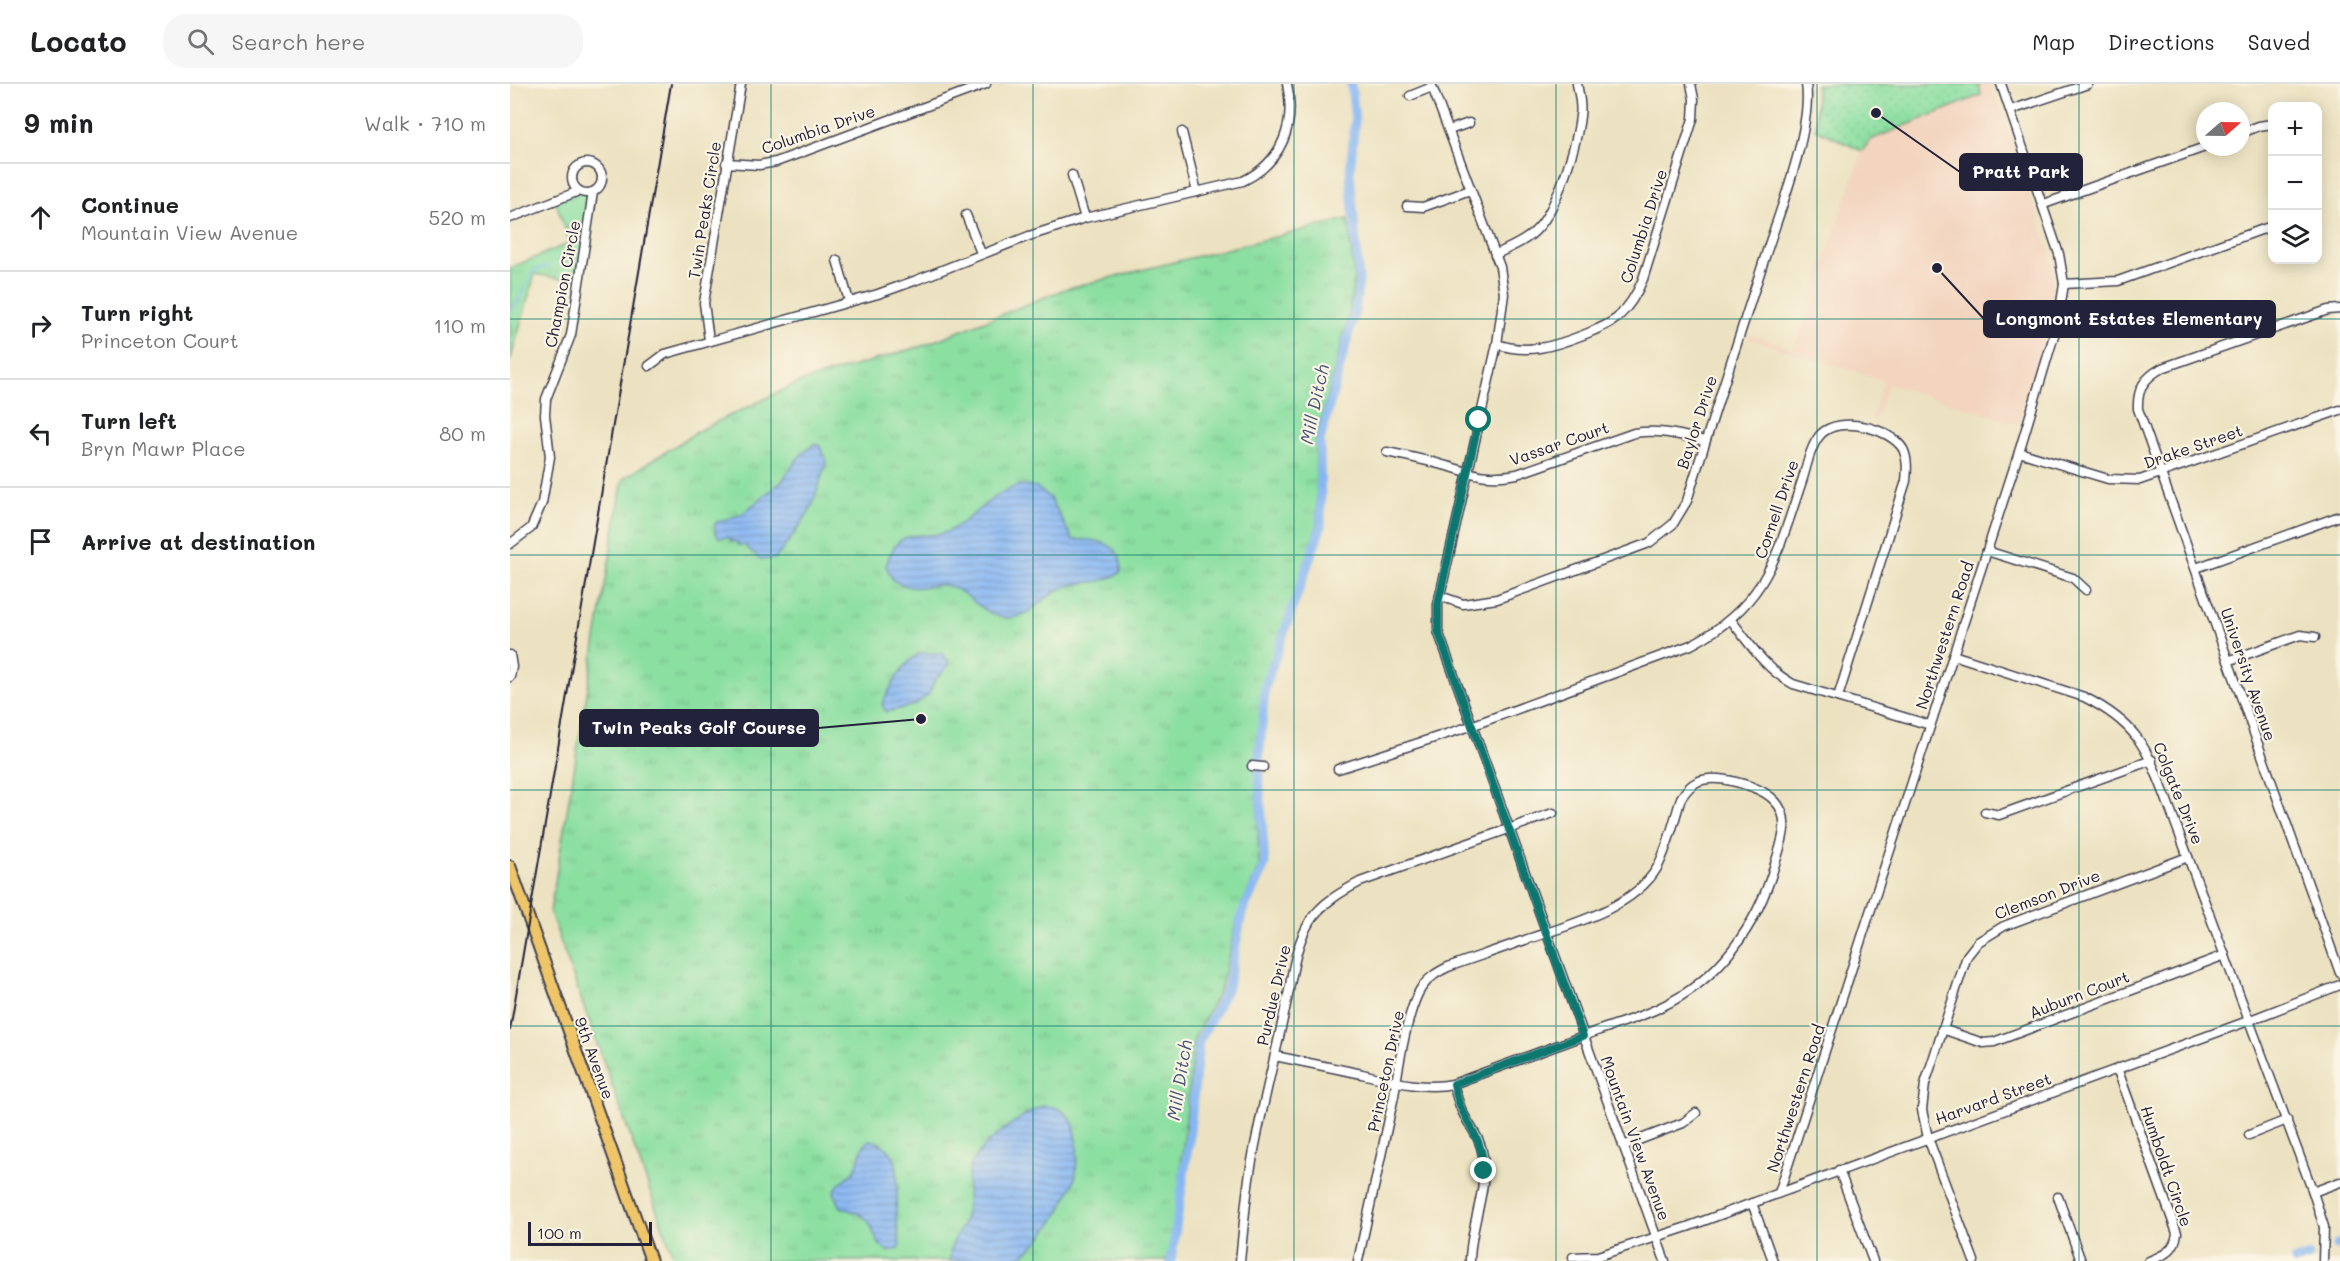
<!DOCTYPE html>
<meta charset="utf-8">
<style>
body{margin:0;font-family:Mali,sans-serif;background:#f6f6f6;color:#202124}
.controls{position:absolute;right:18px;top:18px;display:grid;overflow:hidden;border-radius:12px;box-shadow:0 3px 15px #0003}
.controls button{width:54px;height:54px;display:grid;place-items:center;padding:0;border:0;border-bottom:2px solid #e0e0e0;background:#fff;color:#202124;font:30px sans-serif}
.compass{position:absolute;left:1686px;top:18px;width:54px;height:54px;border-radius:50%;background:#fff;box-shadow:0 3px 15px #0003;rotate:70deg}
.scale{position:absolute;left:18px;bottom:15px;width:124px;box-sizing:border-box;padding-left:6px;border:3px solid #22223b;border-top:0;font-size:16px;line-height:21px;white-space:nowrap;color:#22223b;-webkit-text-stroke:4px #fcf5e5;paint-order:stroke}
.stop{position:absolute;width:18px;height:18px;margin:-14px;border:4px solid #0f766e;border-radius:50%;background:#fff}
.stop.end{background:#0f766e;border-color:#fff;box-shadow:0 2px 6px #0008}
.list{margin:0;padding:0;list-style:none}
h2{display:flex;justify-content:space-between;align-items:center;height:78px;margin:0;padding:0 24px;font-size:26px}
h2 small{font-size:20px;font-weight:400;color:#757577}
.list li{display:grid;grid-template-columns:39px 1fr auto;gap:18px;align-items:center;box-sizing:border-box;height:108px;padding:0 24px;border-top:2px solid #e0e0e0}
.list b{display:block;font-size:22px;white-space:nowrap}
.list p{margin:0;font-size:20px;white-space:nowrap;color:#757577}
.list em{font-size:20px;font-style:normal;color:#757577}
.icon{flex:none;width:33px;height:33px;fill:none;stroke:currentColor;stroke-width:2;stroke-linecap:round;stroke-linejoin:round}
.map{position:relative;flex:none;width:1830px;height:1177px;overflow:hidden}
header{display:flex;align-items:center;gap:36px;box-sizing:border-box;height:84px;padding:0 30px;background:#fff;border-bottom:2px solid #e0e0e0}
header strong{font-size:28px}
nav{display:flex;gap:33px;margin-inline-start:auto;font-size:21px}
.search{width:420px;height:54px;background:#f6f6f6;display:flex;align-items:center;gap:15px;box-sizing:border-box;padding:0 21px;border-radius:24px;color:#757577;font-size:22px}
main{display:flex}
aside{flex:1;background:#fff}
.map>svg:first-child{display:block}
.built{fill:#f3d4bf}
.grass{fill:url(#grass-tufts);stroke:#56806e;stroke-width:1.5}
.park{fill:url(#park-dots);stroke:#56806e;stroke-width:1.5}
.water{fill:url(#water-rules);stroke:#546c97;stroke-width:1.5}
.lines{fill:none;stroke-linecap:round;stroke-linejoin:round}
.stream{stroke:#87b7f3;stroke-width:2}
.canal{stroke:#87b7f3;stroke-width:9}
.minor-casing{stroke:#403f4f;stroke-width:11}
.major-casing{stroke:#403f4f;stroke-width:14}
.minor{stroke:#fff;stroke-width:8}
.major{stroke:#eec569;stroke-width:10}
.rail{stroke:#22223b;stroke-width:2}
.route{stroke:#0f766e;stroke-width:8}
.grid{fill:none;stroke:#0f766e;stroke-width:1.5;stroke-opacity:0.55}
.labels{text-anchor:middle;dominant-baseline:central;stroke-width:4.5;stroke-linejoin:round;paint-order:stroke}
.street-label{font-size:16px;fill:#22223b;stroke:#fcf5e5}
.water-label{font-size:18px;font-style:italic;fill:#45567b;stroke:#fcf5e5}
.leader{fill:none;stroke:#22223b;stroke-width:2}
.callout-dot{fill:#22223b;stroke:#fcf5e5;stroke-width:2}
.callout{fill:#22223b;stroke:#22223b;stroke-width:2}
.callout-label{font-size:18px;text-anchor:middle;font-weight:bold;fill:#fff}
</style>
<header>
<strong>Locato</strong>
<div class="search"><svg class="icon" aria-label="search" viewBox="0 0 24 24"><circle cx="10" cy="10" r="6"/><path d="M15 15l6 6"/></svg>Search here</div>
<nav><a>Map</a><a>Directions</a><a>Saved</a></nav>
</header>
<main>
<aside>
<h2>9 min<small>Walk · 710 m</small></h2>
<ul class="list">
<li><svg class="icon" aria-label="ahead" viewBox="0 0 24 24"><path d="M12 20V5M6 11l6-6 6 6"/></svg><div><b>Continue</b><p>Mountain View Avenue</p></div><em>520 m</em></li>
<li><svg class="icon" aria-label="right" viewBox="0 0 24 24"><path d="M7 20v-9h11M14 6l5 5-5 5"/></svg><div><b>Turn right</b><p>Princeton Court</p></div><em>110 m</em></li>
<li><svg class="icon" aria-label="left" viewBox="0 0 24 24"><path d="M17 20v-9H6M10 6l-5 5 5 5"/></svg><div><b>Turn left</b><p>Bryn Mawr Place</p></div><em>80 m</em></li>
<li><svg class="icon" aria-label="arrive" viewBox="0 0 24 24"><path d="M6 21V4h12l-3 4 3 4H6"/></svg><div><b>Arrive at destination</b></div></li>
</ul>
</aside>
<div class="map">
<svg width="1830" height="1177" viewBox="0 0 1830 1177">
<defs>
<pattern id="grass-tufts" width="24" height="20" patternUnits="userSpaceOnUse" patternTransform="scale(1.5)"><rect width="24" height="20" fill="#8bdfa1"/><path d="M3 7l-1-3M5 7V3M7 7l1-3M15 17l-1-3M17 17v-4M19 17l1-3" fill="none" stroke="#78bf8c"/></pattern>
<pattern id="park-dots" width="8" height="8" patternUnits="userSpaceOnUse" patternTransform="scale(1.5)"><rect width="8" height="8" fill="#8bdfa1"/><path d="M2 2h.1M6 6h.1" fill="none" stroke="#78bf8c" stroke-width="1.8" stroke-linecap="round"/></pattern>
<pattern id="water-rules" width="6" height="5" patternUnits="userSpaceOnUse" patternTransform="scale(1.5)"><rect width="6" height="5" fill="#87b7f3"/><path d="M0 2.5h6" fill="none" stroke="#6e94c6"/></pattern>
</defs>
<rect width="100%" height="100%" fill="#fcf5e5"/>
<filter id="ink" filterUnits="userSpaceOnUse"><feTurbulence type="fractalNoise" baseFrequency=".0167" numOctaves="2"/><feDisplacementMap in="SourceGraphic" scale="12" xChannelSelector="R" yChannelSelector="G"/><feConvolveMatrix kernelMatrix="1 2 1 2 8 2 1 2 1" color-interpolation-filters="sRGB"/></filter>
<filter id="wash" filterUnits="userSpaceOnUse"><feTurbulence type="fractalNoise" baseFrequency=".008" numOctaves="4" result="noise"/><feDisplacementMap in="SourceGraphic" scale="24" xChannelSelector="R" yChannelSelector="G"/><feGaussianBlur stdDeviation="1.35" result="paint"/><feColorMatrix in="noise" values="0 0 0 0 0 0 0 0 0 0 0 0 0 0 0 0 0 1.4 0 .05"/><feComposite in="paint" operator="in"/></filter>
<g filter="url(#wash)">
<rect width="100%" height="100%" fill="#ece2c1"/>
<polygon class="built" points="1469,0 1481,0 1540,168 1544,200 1543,227 1509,340 1378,300 1365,336 1361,335 1374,296 1238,255 1240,250 1284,265 1352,67 1360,56 1470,11"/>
<g class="grass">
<polygon points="69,107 81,109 70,198 25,190 0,277 0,184 60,159 45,116"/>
<polygon points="838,135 844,193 839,231 806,355 807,443 753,600 746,670 749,782 728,831 711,903 684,955 667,1122 657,1177 165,1177 40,828 113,395 190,346 290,298 412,262 555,205"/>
</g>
<polygon class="park" points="1306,0 1469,0 1471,11 1360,56 1352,67 1306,45"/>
<g class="water">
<path d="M304 360 309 361 317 378C311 392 308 405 303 419 300 429 272 467 265 475H250L234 461H228V458L221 457 219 453 209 454 205 447V439L232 430 272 397 289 373Z"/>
<path d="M511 401 526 403 540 414 563 456C586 455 614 458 611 488 588 503 572 495 550 505 532 514 519 534 498 534 471 533 457 503 433 501 422 500 411 505 400 503 395 502 388 499 383 496L376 482C379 473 383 460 393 455 407 448 423 454 437 448 464 435 481 408 511 401Z"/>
<path d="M410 569H432L440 580 425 596 419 610 405 621 376 628 372 620C382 601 391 581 410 569Z"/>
<path d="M533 1022C564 1022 569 1049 567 1074 566 1082 567 1091 564 1097 552 1126 532 1162 504 1176 495 1177 452 1177 440 1177 440 1153 449 1154 455 1134 460 1118 455 1100 460 1084 467 1061 513 1030 533 1022Z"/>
<path d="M359 1056C398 1064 386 1102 386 1131 387 1142 389 1153 390 1164L379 1168C360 1157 367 1143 354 1133 348 1128 338 1126 331 1123L324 1108C330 1095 337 1096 344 1087 352 1076 347 1066 359 1056Z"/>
</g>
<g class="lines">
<g class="stream">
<path d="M49 177C62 168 59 151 71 142L76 143"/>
<polyline points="0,226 6,221 24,186 39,182"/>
</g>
<g class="canal">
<polyline points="749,677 755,603 811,443 810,357 845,226 849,196 840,89 845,36 841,0"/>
<polyline points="1826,1161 1830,1159"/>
<polyline points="661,1177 679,1057 689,958 718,902 732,829 755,781 749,689"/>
<polyline points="1785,1177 1799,1172"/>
</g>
</g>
</g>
<g filter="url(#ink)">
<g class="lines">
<g class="minor-casing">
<g id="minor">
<polyline points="921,0 990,183 994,210 987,260 928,520 928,547 1155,1177"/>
<polyline points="900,12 922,3"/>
<polyline points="1501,26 1578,0"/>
<polyline points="939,46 959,39"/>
<polyline points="672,48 687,108"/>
<polyline points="1731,49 1749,42 1762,40"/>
<circle cx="77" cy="94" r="15"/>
<polyline points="216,79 249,81 266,78 476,0"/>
<polyline points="562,91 575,134"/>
<polyline points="1534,120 1695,63"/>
<polyline points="897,122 913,123 960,106"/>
<polyline points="456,131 471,169"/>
<polyline points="0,134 69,107"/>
<path d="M985 171C1000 163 1017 157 1028 144 1047 124 1067 60 1070 32 1072 21 1069 11 1067 0"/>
<polyline points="327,176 339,217"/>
<polyline points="1554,200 1608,197 1762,142"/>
<path d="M1830 225 1818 226 1652 284C1634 294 1627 305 1628 325L1830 889"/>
<polyline points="199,256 194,219 231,0"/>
<path d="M987 260C1017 271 1045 262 1073 251 1085 246 1097 242 1107 234 1119 223 1127 210 1133 195L1183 35 1184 15 1181 0"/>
<path d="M139 282 155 270 368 210 404 197 519 152 575 134 733 97C772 78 786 41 777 0"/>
<path d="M877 368C896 372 915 376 933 381 964 389 972 396 1007 390L1124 349C1150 345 1170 351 1195 357"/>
<polyline points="1509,368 1598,395 1630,396 1830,326"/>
<polyline points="0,460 21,444 32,419 40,373 35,331 36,315 61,251 83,108"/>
<polyline points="1477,467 1563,494 1576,506"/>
<polyline points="1686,484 1830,432"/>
<path d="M930 512 953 520 987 515 1139 459 1163 440 1177 417C1202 335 1229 254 1255 173 1269 129 1303 44 1296 0"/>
<path d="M1221 536C1240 560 1255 585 1283 600L1420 641"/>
<polyline points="0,571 2,583 0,593"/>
<path d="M1443 571 1574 613C1626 639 1636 662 1656 714L1803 1108 1814 1143 1813 1177"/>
<polyline points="1718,577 1790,551 1805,553"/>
<polyline points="742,682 753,683"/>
<path d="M828 685 961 642 1181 561C1257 521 1267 471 1292 397 1297 382 1300 362 1311 350 1330 331 1380 344 1393 365 1398 375 1397 386 1396 397L1328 613"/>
<polyline points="1475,728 1489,731 1642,676"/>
<polyline points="1432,945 1473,959 1484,958 1715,871"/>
<path d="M765 972C794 978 823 984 852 990 882 997 912 1006 943 1000 988 983 1032 967 1076 951 1100 942 1126 935 1149 924 1209 896 1247 843 1265 780 1271 759 1283 735 1264 716 1250 702 1206 689 1187 698 1180 701 1176 707 1171 714 1165 734 1157 766 1147 784 1122 826 1056 842 1012 857 988 866 963 874 938 883 928 888 919 893 912 903 897 924 888 985 884 1012L848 1177"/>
<path d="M1607 984 1667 1149C1665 1167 1654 1171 1639 1177"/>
<path d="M943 1000C946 1009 948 1018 952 1027 959 1042 971 1054 973 1072 978 1107 960 1142 960 1177"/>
<polyline points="1739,1051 1777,1036"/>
<polyline points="1113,1062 1173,1039 1186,1029"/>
<polyline points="1329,1086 1363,1177"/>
<polyline points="1803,1108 1830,1098"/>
<polyline points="1269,1109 1509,368 1548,238 1554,200 1549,170 1491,0"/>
<polyline points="1548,1113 1571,1177"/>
<polyline points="1242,1119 1263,1177"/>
<polyline points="1063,1173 1088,1172 1177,1143 1738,937 1830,901"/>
<path d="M730 1177C733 1150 735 1122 739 1095 748 1035 765 976 777 916 783 888 785 862 800 837 812 819 831 808 850 798L1043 729"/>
<polyline points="1464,1177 1418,1054 1412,1026 1415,1000 1457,872 1468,858 1494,842 1678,773"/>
</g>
</g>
<g class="major-casing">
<polyline id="major" points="0,782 141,1177"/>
</g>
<use href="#minor" class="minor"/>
<use href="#major" class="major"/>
<polyline class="rail" points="0,946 161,0"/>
</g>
</g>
<g class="lines" filter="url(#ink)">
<path class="route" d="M969 336 928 520V547L1073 952 944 1000C946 1009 948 1019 953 1028 965 1052 972 1058 974 1087"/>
</g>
<path class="grid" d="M261 0V1177M523 0V1177M784 0V1177M1046 0V1177M1307 0V1177M1569 0V1177M0 235H1830M0 471H1830M0 706H1830M0 942H1830"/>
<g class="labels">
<g class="street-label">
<text transform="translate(308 45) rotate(-19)">Columbia Drive</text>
<text transform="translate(194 126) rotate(-81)">Twin Peaks Circle</text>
<text transform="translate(1133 142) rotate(-72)">Columbia Drive</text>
<text transform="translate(52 200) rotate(-79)">Champion Circle</text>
<text transform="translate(1186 338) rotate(-72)">Baylor Drive</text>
<text transform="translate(1049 359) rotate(-19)">Vassar Court</text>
<text transform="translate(1683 362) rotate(-19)">Drake Street</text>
<text transform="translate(1266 425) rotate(-71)">Cornell Drive</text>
<text transform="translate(1434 551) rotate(-72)">Northwestern Road</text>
<text transform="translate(1739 590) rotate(71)">University Avenue</text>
<text transform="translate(1669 709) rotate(68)">Colgate Drive</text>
<text transform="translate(1537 810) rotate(-21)">Clemson Drive</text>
<text transform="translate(1569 910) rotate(-21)">Auburn Court</text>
<text transform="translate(763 911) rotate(-77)">Purdue Drive</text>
<text transform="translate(85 974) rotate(70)">9th Avenue</text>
<text transform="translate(875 987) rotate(-78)">Princeton Drive</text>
<text transform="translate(1285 1014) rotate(-72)">Northwestern Road</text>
<text transform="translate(1483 1014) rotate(-20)">Harvard Street</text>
<text transform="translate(1126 1054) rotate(70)">Mountain View Avenue</text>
<text transform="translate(1657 1082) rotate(71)">Humboldt Circle</text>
</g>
<g class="water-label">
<text transform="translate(804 320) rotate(-78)">Mill Ditch</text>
<text transform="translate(669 996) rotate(-81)">Mill Ditch</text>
</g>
</g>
<path class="leader" d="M1366 29L1450 88M1427 184L1474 235M411 635L308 644"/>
<g class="callout-dot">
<circle cx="1366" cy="29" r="6"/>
<circle cx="1427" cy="184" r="6"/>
<circle cx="411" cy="635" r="6"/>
</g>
<g class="callout">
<rect x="1450" y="70" width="122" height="36" rx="6"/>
<rect x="1474" y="217" width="291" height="36" rx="6"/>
<rect x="70" y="626" width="238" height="36" rx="6"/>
</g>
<g class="callout-label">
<text x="1511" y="94">Pratt Park</text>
<text x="1619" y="241">Longmont Estates Elementary</text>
<text x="189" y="650">Twin Peaks Golf Course</text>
</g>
</svg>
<div class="controls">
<button>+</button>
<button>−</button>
<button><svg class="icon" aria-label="layers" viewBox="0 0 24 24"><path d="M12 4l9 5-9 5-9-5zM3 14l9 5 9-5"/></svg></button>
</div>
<svg class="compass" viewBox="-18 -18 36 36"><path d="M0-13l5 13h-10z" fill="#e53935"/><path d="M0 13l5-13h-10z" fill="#757577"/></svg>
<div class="scale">100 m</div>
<div class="stop" style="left:969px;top:336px"></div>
<div class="stop end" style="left:974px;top:1087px"></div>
</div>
</main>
